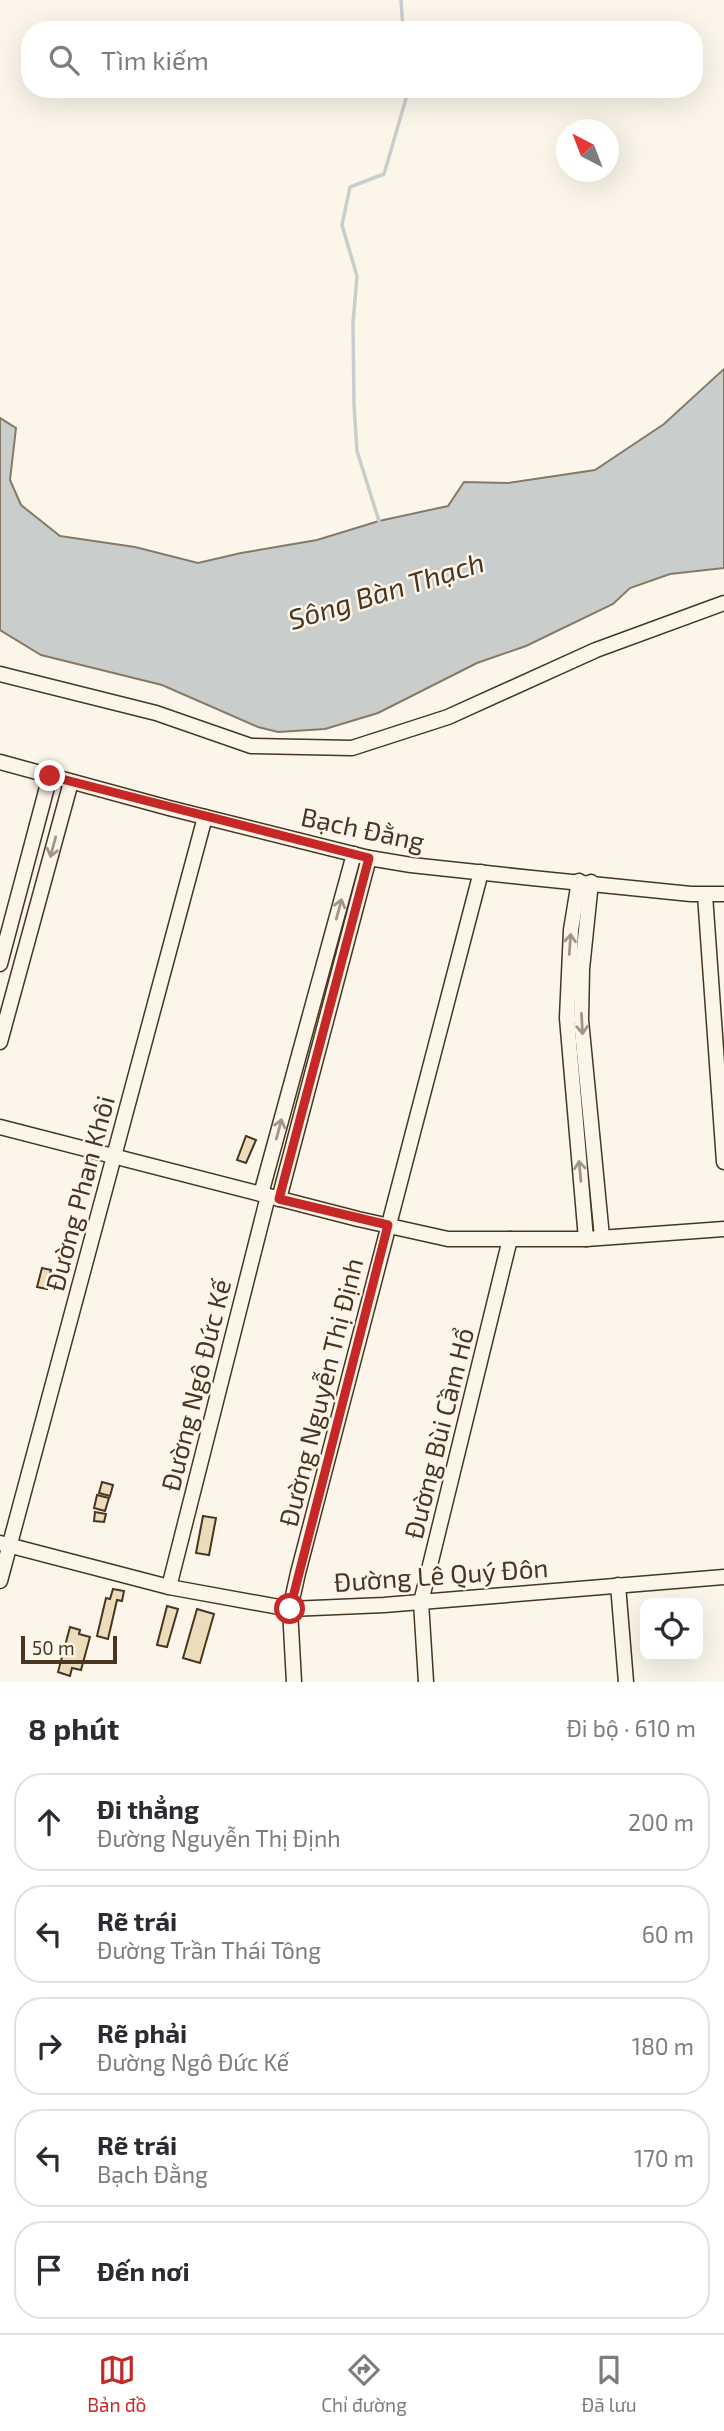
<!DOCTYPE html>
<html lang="vi">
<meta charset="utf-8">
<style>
body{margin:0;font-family:"Exo 2",sans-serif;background:#f7f7f7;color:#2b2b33}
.controls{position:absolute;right:21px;bottom:21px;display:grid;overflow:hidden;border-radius:14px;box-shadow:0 7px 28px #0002}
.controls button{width:63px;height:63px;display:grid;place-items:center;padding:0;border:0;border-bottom:2px solid #e1e1e2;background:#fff;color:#2b2b33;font:35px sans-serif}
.compass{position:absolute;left:556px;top:119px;width:63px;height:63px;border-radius:50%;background:#fff;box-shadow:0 7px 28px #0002;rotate:318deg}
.scale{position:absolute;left:21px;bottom:18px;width:96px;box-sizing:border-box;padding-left:7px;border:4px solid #4a3520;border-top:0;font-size:19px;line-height:24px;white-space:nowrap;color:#4a3520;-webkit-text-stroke:5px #fbf6e9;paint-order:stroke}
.stop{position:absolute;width:21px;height:21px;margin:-16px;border:5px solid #c62828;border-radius:50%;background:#fff}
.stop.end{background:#c62828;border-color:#fff;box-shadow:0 2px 7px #0008}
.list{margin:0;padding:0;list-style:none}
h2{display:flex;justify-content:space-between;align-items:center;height:91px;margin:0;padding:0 28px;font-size:30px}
h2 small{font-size:23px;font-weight:400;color:#7c7c81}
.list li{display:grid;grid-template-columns:46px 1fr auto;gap:21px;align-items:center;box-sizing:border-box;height:98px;margin:0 14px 14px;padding:0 14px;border:2px solid #e1e1e2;border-radius:28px}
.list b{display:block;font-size:26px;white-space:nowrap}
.list p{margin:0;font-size:23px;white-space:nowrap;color:#7c7c81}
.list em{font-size:23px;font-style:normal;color:#7c7c81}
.icon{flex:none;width:38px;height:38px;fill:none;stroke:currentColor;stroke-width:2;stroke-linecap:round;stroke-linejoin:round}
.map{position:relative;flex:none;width:724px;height:1682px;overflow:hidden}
.search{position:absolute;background:#fff;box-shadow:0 7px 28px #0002;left:21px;right:21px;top:21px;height:77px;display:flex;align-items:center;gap:18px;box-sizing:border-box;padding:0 24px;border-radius:28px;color:#7c7c81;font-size:26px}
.sheet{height:651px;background:#fff}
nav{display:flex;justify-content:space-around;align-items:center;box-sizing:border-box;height:98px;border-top:2px solid #e1e1e2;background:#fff;font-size:19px;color:#7c7c81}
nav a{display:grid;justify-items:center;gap:4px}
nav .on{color:#c62828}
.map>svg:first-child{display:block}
.water{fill:#c9cecd;stroke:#887966;stroke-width:2}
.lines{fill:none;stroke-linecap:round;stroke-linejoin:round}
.stream{stroke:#c9cecd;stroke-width:3.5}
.building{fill:#ecdcbc;stroke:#4a3520;stroke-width:2}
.minor-casing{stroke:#4a3520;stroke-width:17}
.minor{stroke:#fbf6e9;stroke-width:14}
.oneway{stroke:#a29684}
.route{stroke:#c62828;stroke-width:9}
.labels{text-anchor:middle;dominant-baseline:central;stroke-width:5;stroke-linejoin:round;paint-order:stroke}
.street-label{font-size:26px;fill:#4a3520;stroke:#fbf6e9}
.water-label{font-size:28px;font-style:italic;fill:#4a3520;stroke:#fbf6e9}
</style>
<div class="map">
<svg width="724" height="1682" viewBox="0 0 724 1682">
<rect width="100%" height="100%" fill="#fbf6e9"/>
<polygon class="water" points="724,369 724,568 670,574 630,588 613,604 526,646 477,663 378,713 325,729 278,732 258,727 162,685 41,655 0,630 0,418 16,428 10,480 21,505 60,536 135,547 198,563 241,553 317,540 379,521 448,506 464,482 508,483 595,470 664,424"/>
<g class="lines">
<g class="stream">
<polyline points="401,0 403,30"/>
<polyline points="379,521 357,451 354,405 353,323 357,276 342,225 350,187 384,174 407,95 406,89"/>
</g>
</g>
<g class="building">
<polygon points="246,1136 256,1140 246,1163 237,1160"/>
<polygon points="42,1268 51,1270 47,1289 37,1287"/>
<polygon points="102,1482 113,1485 110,1496 99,1493"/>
<polygon points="97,1495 109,1498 105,1511 94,1508"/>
<polygon points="95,1512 106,1514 104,1522 94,1521"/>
<polygon points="203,1516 216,1518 209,1555 196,1553"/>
<polygon points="113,1589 124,1591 122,1601 117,1600 108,1639 97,1636 106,1598 110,1599"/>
<polygon points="167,1606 178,1609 167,1647 157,1645"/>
<polygon points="197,1609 214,1614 200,1663 183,1658"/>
<polygon points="70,1627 80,1630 79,1634 90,1637 81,1670 72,1668 70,1676 58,1672"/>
</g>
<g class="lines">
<g class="minor-casing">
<g id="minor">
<polyline points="0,674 156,713 251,746 352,748 448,717 596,650 724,603"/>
<polyline points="0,762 169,808 369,858 411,865 532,878 691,894 724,894"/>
<polyline points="579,881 571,930 567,1018 586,1239"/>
<polyline points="591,882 582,969 581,1020 602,1237"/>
<polyline points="705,895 724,1162"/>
<polyline points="0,964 50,776"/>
<polyline points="0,1042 71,782"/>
<polyline points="0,1127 358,1219 448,1239 586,1239 724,1229"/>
<polyline points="261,1194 354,854"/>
<polyline points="279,1199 369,858"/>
<polyline points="0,1543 169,1587 290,1609 384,1605 724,1577"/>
<polyline points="0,1581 205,817"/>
<polyline points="618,1585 626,1682"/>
<polyline points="169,1587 268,1196"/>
<polyline points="294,1682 290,1609 298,1573 481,872"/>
<polyline points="426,1682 421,1602 510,1239"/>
</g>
</g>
<use href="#minor" class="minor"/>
</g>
<defs><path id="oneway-shaft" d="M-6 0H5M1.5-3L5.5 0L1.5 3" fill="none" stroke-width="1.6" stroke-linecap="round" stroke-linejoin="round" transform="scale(1.75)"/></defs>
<g class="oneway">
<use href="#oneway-shaft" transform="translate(53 847) rotate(105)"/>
<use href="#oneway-shaft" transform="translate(339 909) rotate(-75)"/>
<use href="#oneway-shaft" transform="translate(570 944) rotate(-86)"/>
<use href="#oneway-shaft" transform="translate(582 1024) rotate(87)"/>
<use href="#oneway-shaft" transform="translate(279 1129) rotate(-75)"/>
<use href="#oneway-shaft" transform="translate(580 1171) rotate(-95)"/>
</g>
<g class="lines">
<polyline class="route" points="50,776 369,858 279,1199 388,1225 290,1609"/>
</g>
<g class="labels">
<g class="street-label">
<text transform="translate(363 828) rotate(12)">Bạch Đằng</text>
<text transform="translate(79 1193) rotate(-75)">Đường Phan Khôi</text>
<text transform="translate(195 1385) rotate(-76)">Đường Ngô Đức Kế</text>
<text transform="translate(320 1392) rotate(-76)">Đường Nguyễn Thị Định</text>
<text transform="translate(438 1433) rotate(-76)">Đường Bùi Cầm Hổ</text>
<text transform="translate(441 1574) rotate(-4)">Đường Lê Quý Đôn</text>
</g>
<g class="water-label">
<text transform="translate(386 590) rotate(-17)">Sông Bàn Thạch</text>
</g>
</g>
</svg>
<div class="controls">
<button><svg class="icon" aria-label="locate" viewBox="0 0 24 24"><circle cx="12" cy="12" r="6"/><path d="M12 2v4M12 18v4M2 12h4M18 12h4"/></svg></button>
</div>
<svg class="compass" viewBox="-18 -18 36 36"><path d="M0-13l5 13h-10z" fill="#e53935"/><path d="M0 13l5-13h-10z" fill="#7c7c81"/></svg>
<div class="scale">50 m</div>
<div class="stop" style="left:290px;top:1609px"></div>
<div class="stop end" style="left:50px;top:776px"></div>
<div class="search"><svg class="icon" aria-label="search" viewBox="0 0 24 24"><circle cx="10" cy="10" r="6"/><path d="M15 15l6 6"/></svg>Tìm kiếm</div>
</div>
<section class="sheet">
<h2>8 phút<small>Đi bộ · 610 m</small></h2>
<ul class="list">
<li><svg class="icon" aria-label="ahead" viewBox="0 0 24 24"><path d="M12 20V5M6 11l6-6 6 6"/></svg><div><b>Đi thẳng</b><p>Đường Nguyễn Thị Định</p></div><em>200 m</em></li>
<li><svg class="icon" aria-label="left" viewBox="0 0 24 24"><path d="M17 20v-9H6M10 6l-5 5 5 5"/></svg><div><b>Rẽ trái</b><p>Đường Trần Thái Tông</p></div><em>60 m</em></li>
<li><svg class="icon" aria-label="right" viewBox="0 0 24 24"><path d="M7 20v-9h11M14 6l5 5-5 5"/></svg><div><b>Rẽ phải</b><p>Đường Ngô Đức Kế</p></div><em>180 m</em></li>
<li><svg class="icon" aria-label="left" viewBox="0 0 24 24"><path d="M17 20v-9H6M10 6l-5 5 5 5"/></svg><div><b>Rẽ trái</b><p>Bạch Đằng</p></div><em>170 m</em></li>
<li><svg class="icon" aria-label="arrive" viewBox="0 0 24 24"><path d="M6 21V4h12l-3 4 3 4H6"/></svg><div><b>Đến nơi</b></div></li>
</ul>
</section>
<nav>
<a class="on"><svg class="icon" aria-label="map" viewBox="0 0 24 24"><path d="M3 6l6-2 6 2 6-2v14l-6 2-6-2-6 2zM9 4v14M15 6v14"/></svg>Bản đồ</a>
<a><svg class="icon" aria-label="directions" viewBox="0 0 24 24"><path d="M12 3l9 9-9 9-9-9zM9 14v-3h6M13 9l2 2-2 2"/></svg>Chỉ đường</a>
<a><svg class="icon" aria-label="saved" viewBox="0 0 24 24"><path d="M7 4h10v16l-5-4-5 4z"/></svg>Đã lưu</a>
</nav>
